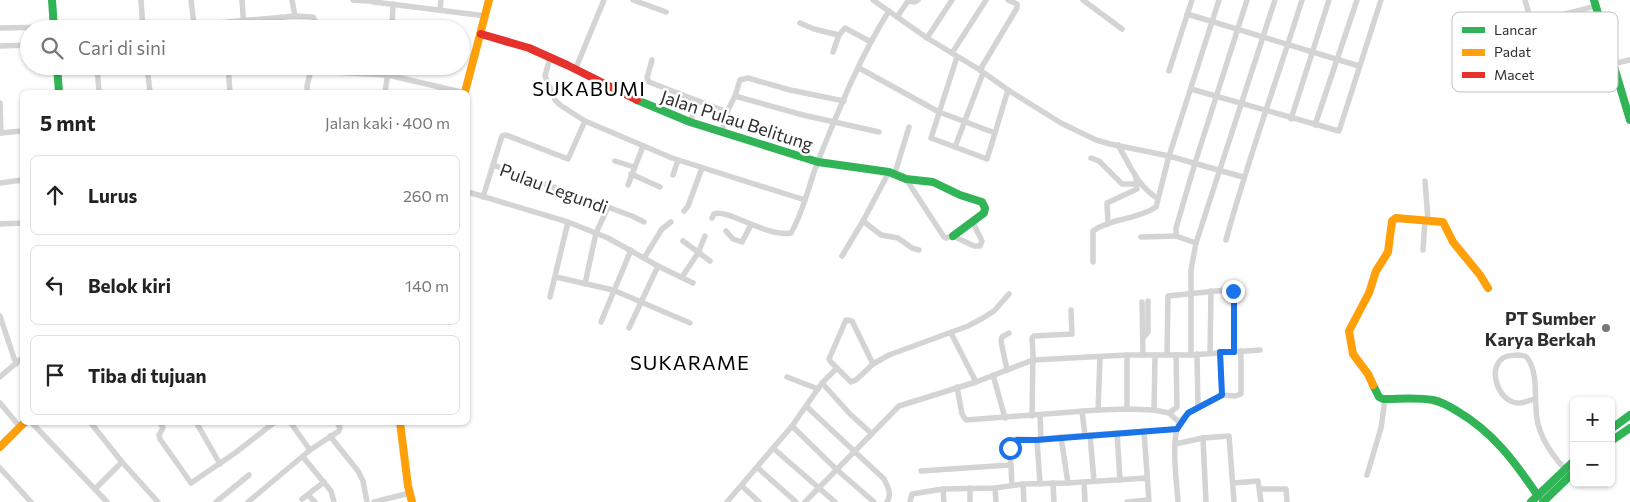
<!DOCTYPE html>
<html lang="id">
<meta charset="utf-8">
<style>
body{margin:0;font-family:Commissioner,sans-serif;background:#f6f6f6;color:#222}
.controls{position:absolute;right:15px;bottom:15px;display:grid;overflow:hidden;border-radius:8px;box-shadow:0 1px 4px #0004}
.controls button{width:45px;height:45px;display:grid;place-items:center;padding:0;border:0;border-bottom:1px solid #e0e0e0;background:#fff;color:#222;font:25px sans-serif}
.stop{position:absolute;width:15px;height:15px;margin:-11px;border:4px solid #1a73e8;border-radius:50%;background:#fff}
.stop.end{background:#1a73e8;border-color:#fff;box-shadow:0 1px 5px #0008}
.list{margin:0;padding:0;list-style:none}
h2{display:flex;justify-content:space-between;align-items:center;height:65px;margin:0;padding:0 20px;font-size:21px}
h2 small{font-size:16px;font-weight:400;color:#767676}
.list li{display:grid;grid-template-columns:32px 1fr auto;gap:15px;align-items:center;box-sizing:border-box;height:80px;margin:0 10px 10px;padding:0 10px;border:1px solid #e0e0e0;border-radius:8px}
.list b{display:block;font-size:19px;white-space:nowrap}
.list em{font-size:16px;font-style:normal;color:#767676}
.icon{flex:none;width:28px;height:28px;fill:none;stroke:currentColor;stroke-width:2;stroke-linecap:round;stroke-linejoin:round}
.map{position:relative;flex:none;width:1630px;height:502px;overflow:hidden}
.search{position:absolute;background:#fff;box-shadow:0 1px 4px #0004;left:20px;top:20px;width:450px;height:55px;display:flex;align-items:center;gap:12px;box-sizing:border-box;padding:0 18px;border-radius:28px;color:#767676;font-size:19px}
.panel{position:absolute;background:#fff;box-shadow:0 1px 4px #0004;left:20px;top:90px;width:450px;height:335px;border-radius:8px}
.map>svg:first-child{display:block}
.lines{fill:none;stroke-linecap:round;stroke-linejoin:round}
.street{stroke:#d4d4d4;stroke-width:5.5}
.fast{stroke:#30b455;stroke-width:8}
.slow{stroke:#ff9f0a;stroke-width:8}
.jam{stroke:#e5322d;stroke-width:8}
.route{stroke:#1a73e8;stroke-width:6}
.poi-dot{fill:#787878;stroke:#fff;stroke-width:2}
.labels{text-anchor:middle;dominant-baseline:central;stroke-width:5;stroke-linejoin:round;paint-order:stroke}
.street-label{font-size:18px;fill:#2f2f2f;stroke:#fff}
.poi-label{font-size:18px;font-weight:bold;fill:#2f2f2f;stroke:#fff;text-anchor:end}
.quarter-label{font-size:20px;letter-spacing:1px;fill:#000;stroke:#fff}
.key{fill:#fff;stroke:#c1c1c1;stroke-width:1}
.key-label{font-size:14px;fill:#2f2f2f}
</style>
<div class="map">
<svg width="1630" height="502" viewBox="0 0 1630 502">
<rect width="100%" height="100%" fill="#fff"/>
<g class="lines">
<g class="street">
<polyline points="141,0 143,29"/>
<polyline points="191,0 194,25"/>
<polyline points="242,0 244,29"/>
<polyline points="292,0 295,16"/>
<polyline points="353,0 366,1"/>
<polyline points="366,0 374,2 486,16"/>
<polyline points="633,0 666,12"/>
<polyline points="873,0 927,38 980,70 1008,90 1061,123 1096,140 1110,144 1169,156 1243,177"/>
<polyline points="1083,0 1122,29"/>
<polyline points="1525,0 1532,25"/>
<polyline points="440,10 441,0"/>
<polyline points="1187,14 1359,66"/>
<polyline points="281,17 282,29"/>
<polyline points="897,17 908,1 915,2 918,0"/>
<polyline points="800,23 814,29 839,35"/>
<polyline points="1537,23 1551,59"/>
<polyline points="0,28 54,27"/>
<polyline points="153,29 295,16 313,17 315,21 315,29"/>
<polyline points="392,29 393,4"/>
<polyline points="927,38 952,0"/>
<polyline points="0,46 29,45"/>
<polyline points="833,52 839,35 845,28 871,42"/>
<polyline points="952,53 986,0"/>
<polyline points="957,57 931,138 987,159 995,133"/>
<polyline points="550,58 545,76 555,100 560,105 585,121 672,158 805,200"/>
<polyline points="652,60 647,78 649,82 727,112"/>
<path d="M1456 61C1486 47 1516 31 1547 19 1563 14 1579 11 1595 6"/>
<polyline points="1580,63 1608,53"/>
<polyline points="1612,64 1630,60"/>
<polyline points="97,66 99,92"/>
<polyline points="147,66 150,92"/>
<polyline points="228,66 230,92"/>
<polyline points="859,68 939,112 995,133 1008,90"/>
<polyline points="575,70 604,0"/>
<polyline points="980,70 1017,8 1017,4 1008,0"/>
<polyline points="312,71 388,75 461,92"/>
<polyline points="1169,71 1192,0"/>
<polyline points="1502,81 1536,67 1557,55 1605,39"/>
<polyline points="1191,89 1339,131 1381,0"/>
<polyline points="307,92 307,86 312,66"/>
<polyline points="385,92 389,66"/>
<polyline points="735,96 740,80 748,78 790,90 844,101"/>
<polyline points="0,103 1,133"/>
<polyline points="1291,119 1329,0"/>
<polyline points="690,122 698,101"/>
<polyline points="1315,125 1357,0"/>
<polyline points="722,131 727,112 735,96 803,115 879,132"/>
<polyline points="0,133 22,131"/>
<path d="M1118 145C1130 165 1137 185 1157 198"/>
<polyline points="955,147 983,73"/>
<polyline points="1091,158 1099,161 1122,184 1138,184"/>
<polyline points="615,161 634,167"/>
<polyline points="493,165 632,216 644,222"/>
<polyline points="889,172 863,221 881,235 898,238 912,248 919,250"/>
<polyline points="895,173 909,127"/>
<polyline points="631,174 660,187"/>
<polyline points="673,175 678,160"/>
<polyline points="906,179 944,237 946,238 953,236 974,246 980,246 982,241 972,221"/>
<polyline points="1425,181 1428,220"/>
<polyline points="0,183 22,180"/>
<polyline points="628,185 643,146"/>
<polyline points="468,192 568,222 608,238 658,266 693,283"/>
<polyline points="483,197 502,136 506,135 568,159 585,121"/>
<polyline points="684,211 688,206 702,168"/>
<path d="M712 218 714 214C727 208 768 238 791 233 804 211 809 184 818 161 838 112 860 56 889 11"/>
<polyline points="0,224 22,223"/>
<polyline points="1108,224 1107,203 1137,189 1136,178"/>
<polyline points="726,231 733,239 742,242 751,225"/>
<polyline points="1141,237 1176,236"/>
<path d="M1226 240C1248 159 1277 80 1302 0"/>
<polyline points="683,241 710,261"/>
<polyline points="1196,243 1176,236 1176,228 1195,163 1247,0"/>
<polyline points="1423,250 1425,220"/>
<polyline points="842,256 863,221"/>
<polyline points="644,258 662,229 671,222"/>
<path d="M1093 262V231C1111 218 1137 220 1156 207L1169 156 1219 0"/>
<polyline points="556,277 613,290 690,323"/>
<polyline points="682,277 698,253 705,236"/>
<polyline points="585,284 596,233 608,207"/>
<polyline points="550,297 568,222"/>
<polyline points="1142,302 1143,355"/>
<polyline points="0,316 16,364"/>
<polyline points="601,322 631,250"/>
<polyline points="629,328 658,266"/>
<polyline points="951,333 976,382"/>
<polyline points="1144,337 1148,332 1148,301"/>
<polyline points="1220,352 1222,395"/>
<polyline points="1210,353 1211,291"/>
<polyline points="1167,355 1168,296 1226,290 1233,291 1234,295 1234,352"/>
<polyline points="1191,355 1191,270 1196,243 1275,0"/>
<polyline points="873,364 852,321 846,320 829,359 831,362 851,382 856,380 873,364 889,355 968,326 983,318 994,311 1009,294"/>
<polyline points="1007,370 1001,341 1002,337 1009,333"/>
<polyline points="993,375 1005,418"/>
<polyline points="0,377 22,358"/>
<polyline points="787,377 818,389"/>
<polyline points="822,383 850,414 871,433"/>
<polyline points="957,387 962,414 966,420 1098,410 1127,409 1154,410 1169,413 1180,423"/>
<path d="M1535 399C1530 400 1522 404 1517 403 1498 401 1487 369 1503 358 1508 355 1525 353 1528 359 1537 372 1535 393 1536 408 1536 432 1549 452 1565 469"/>
<polyline points="0,403 20,427"/>
<path d="M807 407 884 479C888 487 892 494 887 502"/>
<polyline points="1198,408 1222,395 1235,396 1241,394 1241,351"/>
<polyline points="1127,409 1127,355"/>
<polyline points="1098,410 1100,357"/>
<polyline points="1154,410 1155,355"/>
<polyline points="1082,411 1085,436"/>
<polyline points="1169,413 1177,407 1176,355"/>
<polyline points="1040,415 1041,439"/>
<polyline points="1032,416 1033,354 1032,338 1034,336 1072,334 1071,310"/>
<polyline points="31,422 107,502"/>
<polyline points="90,422 122,462 158,502"/>
<polyline points="160,422 163,428 159,435 160,439 191,483 235,453 275,422"/>
<polyline points="196,422 220,464"/>
<polyline points="290,422 310,450"/>
<polyline points="792,426 836,469 874,502"/>
<polyline points="1144,431 1149,502"/>
<polyline points="1117,433 1120,480"/>
<polyline points="1090,435 1094,481"/>
<polyline points="330,436 358,471 363,481 367,502"/>
<polyline points="1203,438 1206,502"/>
<polyline points="1037,440 1061,437"/>
<polyline points="1175,444 1203,438 1229,436 1234,502"/>
<polyline points="773,448 835,502"/>
<polyline points="303,457 331,491 334,502"/>
<polyline points="0,468 31,502"/>
<polyline points="758,468 796,502"/>
<polyline points="921,471 1010,465"/>
<polyline points="1367,475 1381,428 1385,399"/>
<polyline points="1084,482 1085,502"/>
<polyline points="1053,483 1054,502"/>
<polyline points="1068,483 1061,437 1177,429"/>
<polyline points="1233,483 1258,481 1261,502"/>
<polyline points="1023,484 1024,502"/>
<polyline points="1012,485 1010,448 1011,442 1017,439 1037,440 1040,484"/>
<polyline points="742,486 759,502"/>
<polyline points="970,488 970,502"/>
<polyline points="995,488 996,502"/>
<polyline points="95,489 122,462"/>
<polyline points="943,489 944,502"/>
<polyline points="1260,489 1286,489 1287,502"/>
<polyline points="308,495 315,502"/>
<polyline points="302,499 324,482"/>
<polyline points="216,502 249,475"/>
<polyline points="248,502 310,450 339,431 340,428 337,422"/>
<polyline points="374,502 410,493"/>
<polyline points="727,502 792,426 822,383 837,368"/>
<polyline points="805,502 899,406 976,382 1033,360 1127,355 1191,355 1260,350"/>
<polyline points="910,502 912,494 943,489 995,488 1023,484 1068,483 1147,478"/>
<polyline points="1127,502 1148,500"/>
<path d="M1178 502C1177 483 1170 438 1180 422 1184 415 1191 412 1198 408L1197 354"/>
</g>
<g class="fast">
<polyline points="52,0 54,29"/>
<polyline points="1594,0 1630,120"/>
<polyline points="57,66 59,92"/>
<polyline points="637,100 690,122 818,162 889,172 906,179 933,182 960,195 982,202 985,208 984,213 953,236"/>
<path d="M1373 385 1379 397 1383 399C1399 399 1417 397 1433 400 1442 402 1449 406 1457 411 1493 432 1515 462 1538 496"/>
<polyline points="1611,429 1630,415"/>
<polyline points="1611,441 1630,428"/>
<polyline points="1531,502 1574,461"/>
<polyline points="1543,502 1574,472"/>
</g>
<g class="slow">
<polyline points="465,92 489,0"/>
<polyline points="1373,385 1368,374 1353,354 1349,331 1369,293 1376,271 1388,252 1392,221 1396,218 1443,222 1453,242 1480,275 1488,288"/>
<polyline points="400,422 408,486 412,502"/>
<polyline points="0,447 25,422"/>
</g>
<polyline class="jam" points="481,34 529,48 567,65 637,100"/>
</g>
<g class="lines">
<polyline class="route" points="1010,448 1011,442 1017,440 1036,440 1177,429 1188,413 1222,395 1220,352 1234,352 1234,295 1233,291"/>
</g>
<circle class="poi-dot" cx="1606" cy="328" r="5"/>
<g class="labels">
<g class="street-label">
<text transform="translate(737 120) rotate(18)">Jalan Pulau Belitung</text>
<text transform="translate(554 188) rotate(20)">Pulau Legundi</text>
</g>
<g class="poi-label">
<text x="1596" y="318">PT Sumber<tspan x="1596" dy="21">Karya Berkah</tspan></text>
</g>
<g class="quarter-label">
<text x="589" y="88">SUKABUMI</text>
<text x="690" y="362">SUKARAME</text>
</g>
</g>
<rect x="1452" y="12" width="166" height="80" rx="8" class="key"/>
<rect x="1462" y="27" width="23" height="6" fill="#30b455"/>
<rect x="1462" y="49" width="23" height="7" fill="#ff9f0a"/>
<rect x="1462" y="72" width="23" height="6" fill="#e5322d"/>
<g class="key-label">
<text x="1494" y="35">Lancar</text>
<text x="1494" y="57">Padat</text>
<text x="1494" y="80">Macet</text>
</g>
</svg>
<div class="controls">
<button>+</button>
<button>−</button>
</div>
<div class="stop" style="left:1010px;top:448px"></div>
<div class="stop end" style="left:1233px;top:291px"></div>
<div class="search"><svg class="icon" aria-label="search" viewBox="0 0 24 24"><circle cx="10" cy="10" r="6"/><path d="M15 15l6 6"/></svg>Cari di sini</div>
<section class="panel">
<h2>5 mnt<small>Jalan kaki · 400 m</small></h2>
<ul class="list">
<li><svg class="icon" aria-label="ahead" viewBox="0 0 24 24"><path d="M12 20V5M6 11l6-6 6 6"/></svg><div><b>Lurus</b></div><em>260 m</em></li>
<li><svg class="icon" aria-label="left" viewBox="0 0 24 24"><path d="M17 20v-9H6M10 6l-5 5 5 5"/></svg><div><b>Belok kiri</b></div><em>140 m</em></li>
<li><svg class="icon" aria-label="arrive" viewBox="0 0 24 24"><path d="M6 21V4h12l-3 4 3 4H6"/></svg><div><b>Tiba di tujuan</b></div></li>
</ul>
</section>
</div>
